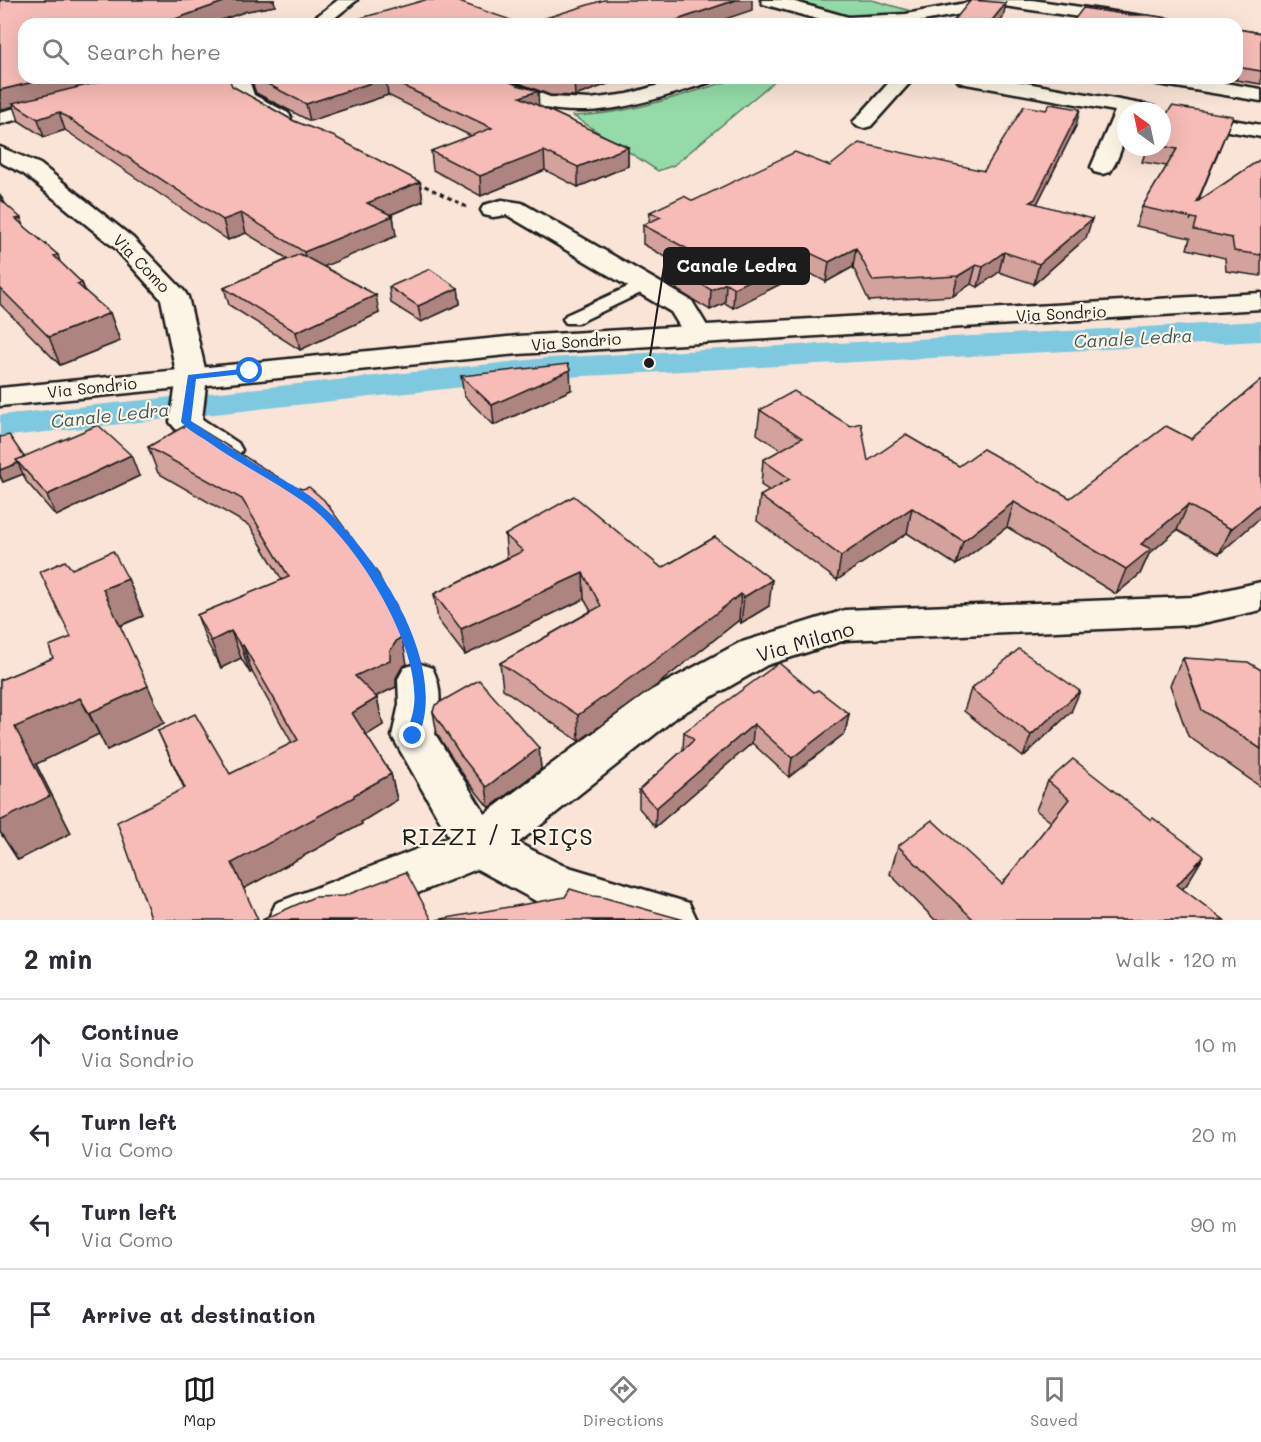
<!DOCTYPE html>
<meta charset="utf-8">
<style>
body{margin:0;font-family:Mali,sans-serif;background:#f7f7f7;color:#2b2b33}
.compass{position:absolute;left:1117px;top:102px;width:54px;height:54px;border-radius:50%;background:#fff;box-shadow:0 6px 24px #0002;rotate:327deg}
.stop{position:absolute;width:18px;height:18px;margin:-14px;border:4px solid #1a73e8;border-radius:50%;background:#fff}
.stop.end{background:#1a73e8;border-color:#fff;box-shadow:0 2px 6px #0008}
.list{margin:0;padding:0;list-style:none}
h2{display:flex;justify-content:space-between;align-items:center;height:78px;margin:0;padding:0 24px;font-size:26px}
h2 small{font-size:20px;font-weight:400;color:#7c7c81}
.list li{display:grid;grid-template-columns:39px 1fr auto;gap:18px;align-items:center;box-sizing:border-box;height:90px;padding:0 24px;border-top:2px solid #e1e1e2}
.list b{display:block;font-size:22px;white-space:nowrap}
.list p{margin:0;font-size:20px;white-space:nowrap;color:#7c7c81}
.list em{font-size:20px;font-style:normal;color:#7c7c81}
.icon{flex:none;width:33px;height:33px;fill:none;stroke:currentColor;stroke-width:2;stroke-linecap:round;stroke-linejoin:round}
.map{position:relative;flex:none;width:1261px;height:920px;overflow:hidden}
.search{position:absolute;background:#fff;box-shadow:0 6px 24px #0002;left:18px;right:18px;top:18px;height:66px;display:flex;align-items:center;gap:15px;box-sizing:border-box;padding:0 21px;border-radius:18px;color:#7c7c81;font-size:22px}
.sheet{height:438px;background:#fff}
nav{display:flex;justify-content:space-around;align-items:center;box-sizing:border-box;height:84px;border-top:2px solid #e1e1e2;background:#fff;font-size:16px;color:#7c7c81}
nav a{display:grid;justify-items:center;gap:3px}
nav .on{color:#1c1c1c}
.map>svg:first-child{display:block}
.green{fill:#94dba9;stroke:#587c62;stroke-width:1.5}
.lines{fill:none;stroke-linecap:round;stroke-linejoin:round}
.canal{fill:#7fc9e0;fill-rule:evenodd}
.service-casing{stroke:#1c1c1c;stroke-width:5}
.minor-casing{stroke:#1c1c1c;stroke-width:5}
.tertiary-casing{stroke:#1c1c1c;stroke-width:5}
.path-far1{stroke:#1c1c1c;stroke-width:3;stroke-dasharray:4.5 4;stroke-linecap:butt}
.path{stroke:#1c1c1c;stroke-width:5;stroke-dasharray:8 6;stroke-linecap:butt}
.service{fill:#fcf5e5;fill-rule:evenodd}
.minor{fill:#fcf5e5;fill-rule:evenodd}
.tertiary{fill:#fcf5e5;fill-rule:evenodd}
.wall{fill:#d4a29d;stroke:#1c1c1c;stroke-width:1.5}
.shaded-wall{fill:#ad8480;stroke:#1c1c1c;stroke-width:1.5}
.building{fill:#f7bcb7;stroke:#1c1c1c;stroke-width:1.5}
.route{fill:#1a73e8}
.labels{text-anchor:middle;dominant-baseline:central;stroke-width:4.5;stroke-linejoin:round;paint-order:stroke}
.street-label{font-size:16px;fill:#1c1c1c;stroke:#fcf5e5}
.water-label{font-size:18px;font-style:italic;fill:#3f5961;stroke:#fcf5e5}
.near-street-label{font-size:20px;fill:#1c1c1c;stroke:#fcf5e5}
.near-quarter-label{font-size:24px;letter-spacing:1.5px;fill:#1c1c1c;stroke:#fcf5e5}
.leader{fill:none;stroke:#1c1c1c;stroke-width:2}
.callout-dot{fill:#1c1c1c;stroke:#fcf5e5;stroke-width:2}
.callout{fill:#1c1c1c;stroke:#1c1c1c;stroke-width:2}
.callout-label{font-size:18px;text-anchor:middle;font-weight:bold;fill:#fff}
</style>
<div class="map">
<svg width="1261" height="920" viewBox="0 0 1261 920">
<rect width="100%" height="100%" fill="#fae4d7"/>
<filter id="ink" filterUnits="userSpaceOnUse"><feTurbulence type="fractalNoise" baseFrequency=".0167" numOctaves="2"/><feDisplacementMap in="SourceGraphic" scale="12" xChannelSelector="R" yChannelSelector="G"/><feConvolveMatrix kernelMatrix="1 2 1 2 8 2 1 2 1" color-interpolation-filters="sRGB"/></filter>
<g filter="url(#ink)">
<g class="green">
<polygon points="791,0 872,0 918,13 852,18"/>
<path d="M739 78H778L674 165 658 171 573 116C631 114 684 94 739 78Z"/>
</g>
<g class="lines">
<polygon class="canal" points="1261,321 1261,341 547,378 0,437 0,415 547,358"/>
<g class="service-casing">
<polygon id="service" points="643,280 649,281 652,285 649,289 578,323 566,323 563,319 566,315"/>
</g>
<g class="minor-casing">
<g id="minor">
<polygon points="338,0 357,0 327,24 307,24"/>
<polygon points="761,0 788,0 848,17 906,14 982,0 1032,0 1163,19 1169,20 1172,24 1127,24 1004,6 907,24 835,24 763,4"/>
<path d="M218 78H242L250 83 254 95 288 113 291 117 288 121C271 126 252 110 237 102L233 90Z"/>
<path d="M474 78H500L550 97 590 99 628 94 683 78H714L711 82C653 100 594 122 533 105 514 100 496 90 477 82Z"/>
<polygon points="893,78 914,78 871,126 864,128 857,126 853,122 857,118"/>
<path d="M956 78H999L1147 105 1154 107 1157 111H1126C1126 133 1123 153 1110 172L1102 174 1094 172 1091 167 1115 111 966 84 959 82Z"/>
<polygon points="1148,78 1194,78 1261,89 1261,101 1158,84 1151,82"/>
<polygon points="59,97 66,99 69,103 66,107 0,124 0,112"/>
<polygon points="1186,112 1261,125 1261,137 1179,122 1175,118 1179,114"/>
<path d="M0 147 40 164 133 238 184 291 188 297 207 377 202 419 238 443 242 450 238 457C232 459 228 460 223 460 209 457 178 434 170 422L177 377 161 299 115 248 24 174 0 162Z"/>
<polygon points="502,200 522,203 692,301 712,334 708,340 698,343 688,340 671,312 507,215 493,217 484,215 481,210 484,205"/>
<path d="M1261 582V610L1194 625 845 640 767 665 678 716 518 843 562 865 689 903 697 920H595L536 901 477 869 351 920H268L276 903 449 837 392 736 399 704 398 679 404 668 418 663 432 668C444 690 439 711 435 734L485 814 648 692 739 643 845 610 1194 597Z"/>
</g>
</g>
<g class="tertiary-casing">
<polygon id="tertiary" points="1261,293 1261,309 518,354 0,406 0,388 518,336"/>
</g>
<polyline class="path-far1" points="417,182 467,207"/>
<polyline class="path" points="385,591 394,605 410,646"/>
<use href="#service" class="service"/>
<use href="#minor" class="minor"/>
<use href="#tertiary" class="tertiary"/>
</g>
<g class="wall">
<polygon points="0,0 274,0 275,6 247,11 210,24 24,24 24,78 232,86 294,121 420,182 423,201 390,215 393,216 396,236 324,266 379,313 300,350 229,305 224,288 288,259 246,233 228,240 65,130 44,137 19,121 14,106 0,109"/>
<polygon points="1237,29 1261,33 1261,84 1223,78 1237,78"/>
<polygon points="246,78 501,78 539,106 628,147 628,166 578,187 545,170 481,196 433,170 431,151 471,136 388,95 310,121 256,93 252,82"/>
<polygon points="506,78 624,78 575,96 550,95"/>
<polygon points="1162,121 1226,133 1198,201 1261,159 1261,276 1226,271 1225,258 1187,249 1190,238 1136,226 1142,207 1167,166 1142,162 1147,147 1162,147"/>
<polygon points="1076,126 1037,204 1086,238 1034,284 999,272 978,287 971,284 953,296 869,301 853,267 826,282 806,271 733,308 725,303 710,310 677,290 677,270 678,269 678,264 643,244 643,225 649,222 650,212 693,201 830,166 984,171"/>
<polygon points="0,194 4,202 25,227 58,255 60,262 82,283 86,292 110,313 120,341 60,365 0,304"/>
<polygon points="389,287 458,288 460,304 421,322 391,303"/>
<polygon points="461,376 571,390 494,425 464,396"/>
<polygon points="1261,380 1261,517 1219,554 1177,530 1149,554 1140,574 1116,594 1007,527 956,565 907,533 837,580 757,521 760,496 770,491 761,485 763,460 781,450 757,434 760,410 868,461 959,466 1070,498 1191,439"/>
<polygon points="190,423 407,664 402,667 396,678 396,687 375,697 377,698 383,725 366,735 391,774 397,800 361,822 362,824 243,889 184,788 158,731 230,774 292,743 252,672 250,673 241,658 221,668 207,642 197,615 282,580 250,526 158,473 148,447"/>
<polygon points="0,437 24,457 139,476 56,516 26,481 23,474 3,482 0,477"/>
<polygon points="505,535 662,568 715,537 769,606 741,623 739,620 657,685 579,741 503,689 500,663 591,611 584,599 465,655 438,620 434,594 507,558"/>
<polygon points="128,579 143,616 120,626 164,723 107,750 99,734 36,764 71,833 18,860 0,832 0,680 53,658 71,637"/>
<polygon points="1183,658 1261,670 1261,787 1188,736 1170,685"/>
<polygon points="971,689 1071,712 1023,757 964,711"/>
<polygon points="814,692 849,714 845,733 789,777 752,743 655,827 639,808 639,790 683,750 684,732"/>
<polygon points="433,712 539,748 541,769 489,808 466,779 437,734"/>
<polygon points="1048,781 1187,884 1182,889 1224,920 935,920 890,874 898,846 1002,884 1051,822 1036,810"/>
</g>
<g class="shaded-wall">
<polygon points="229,0 274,0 275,6 247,11 210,24 161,24"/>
<polygon points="736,0 752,0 752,10 711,24 665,24"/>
<polygon points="1006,3 1003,18 998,24 989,24"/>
<polygon points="50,78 125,78 13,103 14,106 0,110 0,90"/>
<polygon points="386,78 388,95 310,121 306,104"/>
<polygon points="575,78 624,78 575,96 574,79"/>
<polygon points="538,91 539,109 520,97"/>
<polygon points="1080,109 1076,126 1030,218 1030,202"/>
<polygon points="59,112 65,130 44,137 38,119"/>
<polygon points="1233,116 1226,133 1190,221 1197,202"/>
<polygon points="628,147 628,166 578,187 578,167"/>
<polygon points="544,151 545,170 481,196 480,176"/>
<polygon points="420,182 423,201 370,223 367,203"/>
<polygon points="241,213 246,233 228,240 223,220"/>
<polygon points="393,216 396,236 309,273 304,252"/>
<polygon points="21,218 31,244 16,219"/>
<polygon points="1092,219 1086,238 1034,284 1039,264"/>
<polygon points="856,248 853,267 826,282 829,262"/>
<polygon points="808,252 806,271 733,308 734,288"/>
<polygon points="1004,252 999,272 978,287 983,267"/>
<polygon points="976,265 971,284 953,296 958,276"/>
<polygon points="82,283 92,310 77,284"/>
<polygon points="726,283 725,303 710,310 711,290"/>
<polygon points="458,288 460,304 421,322 418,306"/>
<polygon points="376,295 379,313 300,350 296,332"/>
<polygon points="110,313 120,341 60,365 49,337"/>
<polygon points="570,370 571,390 494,425 492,405"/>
<polygon points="131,455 139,476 56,516 47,495"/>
<polygon points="18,463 23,474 3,482 0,475 0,470"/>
<polygon points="1014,502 1007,527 956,565 963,541"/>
<polygon points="1261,503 1261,517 1219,554 1231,529"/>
<polygon points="1188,505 1177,530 1149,554 1140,574 1116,594 1126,569 1141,544"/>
<polygon points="912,508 907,533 837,580 841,556"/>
<polygon points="583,573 584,599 465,655 461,629"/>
<polygon points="128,579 143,616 119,626 103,589"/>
<polygon points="772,580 769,606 741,623 744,597"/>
<polygon points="741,594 739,620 657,685 579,741 578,715"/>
<polygon points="231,631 241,658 221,668 211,641"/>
<polygon points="402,637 407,664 402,667 396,678 396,687 362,703 355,676 390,651 397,640"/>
<polygon points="243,645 252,672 250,673 241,646"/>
<polygon points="148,686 164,723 107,750 89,713"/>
<polygon points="1080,691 1071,712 1023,757 1031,735"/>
<polygon points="80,698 99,734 36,764 71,833 18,860 0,832 0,821 15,727"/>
<polygon points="377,698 383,725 359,740 352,713"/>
<polygon points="849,714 845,733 789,777 792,758"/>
<polygon points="754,724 752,743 655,827 656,808"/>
<polygon points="539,748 541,769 489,808 486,787"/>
<polygon points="391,774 397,800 361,822 362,824 243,889 232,863"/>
<polygon points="1204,856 1187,884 1160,913 1177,885"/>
</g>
<g class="building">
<polygon points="0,0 229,0 161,24 24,24 24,78 50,78 0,90"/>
<polygon points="425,0 453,0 522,24 340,24"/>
<polygon points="604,0 736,0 665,24 526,24"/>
<polygon points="971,0 1006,3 989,24 951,24"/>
<polygon points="1083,8 1130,15 1148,15 1205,24 1071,24"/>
<polygon points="1237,29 1261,33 1261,71 1237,67"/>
<polygon points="116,78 229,78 232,86 294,121 335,137 420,182 367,203 393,216 304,252 241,213 223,220 59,112 38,119 13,103"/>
<polygon points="256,78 386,78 306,104"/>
<polygon points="386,78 501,78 517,85 538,91 520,97 628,147 578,167 544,151 480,176 431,151 492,128"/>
<polygon points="1050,104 1080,109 1035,199 1030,202 1092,219 1039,264 1004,252 983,267 976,265 958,276 873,281 856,248 829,262 808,252 734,288 726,283 711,290 677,270 687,266 678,261 695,253 643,225 661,217 650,212 684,196 693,201 795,152 830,166 859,143 984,171 1024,106 1046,110"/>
<polygon points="1172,106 1233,116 1197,202 1261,159 1261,255 1234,251 1232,238 1194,230 1197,219 1142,207 1177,149 1162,146 1162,121"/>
<polygon points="0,199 21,218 16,219 58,255 54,256 82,283 77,284 110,313 49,337 0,288"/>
<polygon points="300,254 376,295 296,332 224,288"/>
<polygon points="430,269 458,288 418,306 389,287"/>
<polygon points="568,364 570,370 492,405 461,376"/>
<polygon points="1261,380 1261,503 1231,529 1188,505 1141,544 1151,549 1126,569 1014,502 963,541 912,508 841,556 760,496 790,479 763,460 802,438 760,410 794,391 850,426 861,423 868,461 906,435 959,466 983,449 1070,498 1166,426 1191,439"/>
<polygon points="190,423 289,484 302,489 309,487 324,500 379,575 402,637 397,640 390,651 390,660 355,676 377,698 352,713 391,774 354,795 354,797 232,863 258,920 152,920 117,822 185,788 158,731 195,714 230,774 298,740 243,645 241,646 231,631 211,641 197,615 289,577 242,499 148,447"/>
<polygon points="98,425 131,455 47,495 16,460"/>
<polygon points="9,435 24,457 16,460 18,463 0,470 0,437"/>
<polygon points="574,496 662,568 715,537 772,580 744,597 741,594 657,659 578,715 500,663 601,606 583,573 461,629 434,594 523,551 505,535"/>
<polygon points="113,551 128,579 103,589 148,686 89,713 80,698 15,727 50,796 0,821 0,680 53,658 49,646 71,637 40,572 65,561 72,569"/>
<polygon points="1019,649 1080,691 1031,735 971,689"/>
<polygon points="1183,658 1248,662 1261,670 1261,749 1202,710"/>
<polygon points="779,663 814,692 818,690 849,714 792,758 754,724 656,808 639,790 694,740 684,732"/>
<polygon points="479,680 539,748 486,787 462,757 433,712 435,705"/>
<polygon points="1073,759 1151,820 1153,818 1204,856 1177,885 1224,920 972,920 973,919 898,846 932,820 1002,884 1069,799 1048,781"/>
<polygon points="406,872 432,920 262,920 314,897 344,896"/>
<polygon points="570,889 593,896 602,897 684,920 436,920 565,897"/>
</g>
</g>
<path class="route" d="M250 368 254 371 253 373 196 379 191 421C216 439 241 455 267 471 282 480 300 488 314 499 371 546 453 663 417 740H408L406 736C409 726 413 715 414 705 421 644 353 536 304 502 272 480 238 463 207 441 198 435 188 430 181 422L188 375Z"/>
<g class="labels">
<g class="street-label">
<text transform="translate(142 263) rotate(46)">Via Como</text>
<text transform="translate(1061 313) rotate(-3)">Via Sondrio</text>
<text transform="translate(576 341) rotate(-4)">Via Sondrio</text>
<text transform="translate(92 387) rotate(-6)">Via Sondrio</text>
</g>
<g class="water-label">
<text transform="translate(1133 338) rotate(-3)">Canale Ledra</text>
<text transform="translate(110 415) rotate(-6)">Canale Ledra</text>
</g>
<g class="near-street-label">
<text transform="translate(805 641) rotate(-16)">Via Milano</text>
</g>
<g class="near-quarter-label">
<text x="498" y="835">RIZZI / I RIÇS</text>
</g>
</g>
<path class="leader" d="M649 363L664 266"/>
<circle class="callout-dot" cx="649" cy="363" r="6"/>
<rect class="callout" x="664" y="248" width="145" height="36" rx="6"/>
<g class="callout-label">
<text x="737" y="272">Canale Ledra</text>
</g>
</svg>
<svg class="compass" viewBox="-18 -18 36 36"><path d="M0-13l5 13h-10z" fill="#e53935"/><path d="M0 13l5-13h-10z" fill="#7c7c81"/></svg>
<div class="stop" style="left:250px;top:371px"></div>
<div class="stop end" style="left:413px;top:736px"></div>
<div class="search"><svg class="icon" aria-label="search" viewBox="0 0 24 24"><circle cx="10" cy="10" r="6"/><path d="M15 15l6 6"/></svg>Search here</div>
</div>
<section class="sheet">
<h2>2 min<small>Walk · 120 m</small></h2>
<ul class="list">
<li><svg class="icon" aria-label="ahead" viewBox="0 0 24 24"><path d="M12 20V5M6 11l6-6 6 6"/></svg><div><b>Continue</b><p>Via Sondrio</p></div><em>10 m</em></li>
<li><svg class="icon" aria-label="left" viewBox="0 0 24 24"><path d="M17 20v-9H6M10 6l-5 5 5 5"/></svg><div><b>Turn left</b><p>Via Como</p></div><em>20 m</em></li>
<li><svg class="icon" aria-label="left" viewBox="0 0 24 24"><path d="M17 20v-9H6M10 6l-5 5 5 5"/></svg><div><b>Turn left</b><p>Via Como</p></div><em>90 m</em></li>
<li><svg class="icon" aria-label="arrive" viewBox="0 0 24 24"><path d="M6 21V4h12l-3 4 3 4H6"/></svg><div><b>Arrive at destination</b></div></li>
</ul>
</section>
<nav>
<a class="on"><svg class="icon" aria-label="map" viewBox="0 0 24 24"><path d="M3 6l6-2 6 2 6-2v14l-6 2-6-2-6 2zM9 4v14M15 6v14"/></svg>Map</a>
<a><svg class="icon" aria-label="directions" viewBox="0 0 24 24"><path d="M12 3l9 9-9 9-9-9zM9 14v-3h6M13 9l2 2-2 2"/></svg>Directions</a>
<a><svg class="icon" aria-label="saved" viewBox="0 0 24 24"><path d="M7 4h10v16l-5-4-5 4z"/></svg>Saved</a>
</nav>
